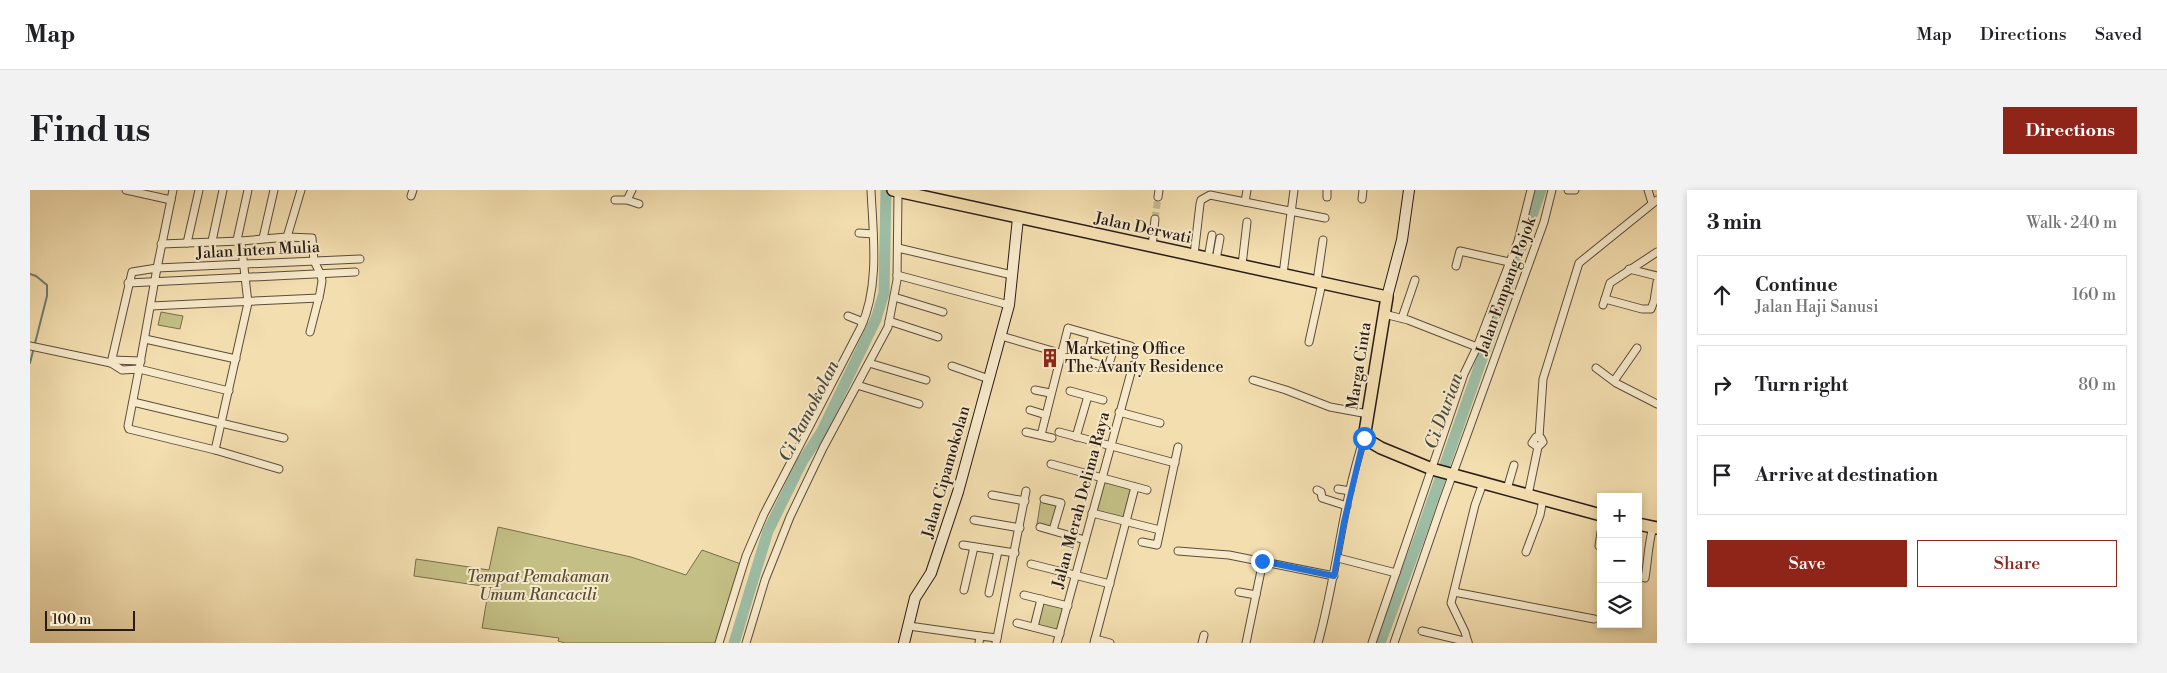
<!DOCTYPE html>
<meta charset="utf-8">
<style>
body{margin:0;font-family:"Libre Bodoni",serif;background:#f2f2f2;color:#202124}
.controls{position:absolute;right:15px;bottom:15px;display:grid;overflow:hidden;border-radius:0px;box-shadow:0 2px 8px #0003}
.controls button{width:45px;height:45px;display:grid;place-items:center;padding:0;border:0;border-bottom:1px solid #e0e0e0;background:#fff;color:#202124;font:25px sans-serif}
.scale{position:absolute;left:15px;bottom:12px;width:90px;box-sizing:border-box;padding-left:5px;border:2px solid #281b16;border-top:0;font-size:14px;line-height:18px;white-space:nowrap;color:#281b16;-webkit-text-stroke:4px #f7eacb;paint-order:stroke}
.stop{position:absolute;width:15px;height:15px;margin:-11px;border:4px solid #1a73e8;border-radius:50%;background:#fff}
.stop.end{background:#1a73e8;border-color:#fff;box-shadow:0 1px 5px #0008}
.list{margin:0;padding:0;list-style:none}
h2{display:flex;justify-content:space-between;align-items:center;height:65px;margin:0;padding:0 20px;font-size:21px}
h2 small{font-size:16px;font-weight:400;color:#757577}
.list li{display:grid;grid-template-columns:32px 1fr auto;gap:15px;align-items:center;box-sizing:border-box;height:80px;margin:0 10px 10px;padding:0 10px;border:1px solid #e0e0e0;border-radius:0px}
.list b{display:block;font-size:19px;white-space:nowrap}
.list p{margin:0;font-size:16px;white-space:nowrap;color:#757577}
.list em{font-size:16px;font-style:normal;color:#757577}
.actions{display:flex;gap:10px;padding:15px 20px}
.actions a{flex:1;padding:11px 0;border:1px solid #8f2418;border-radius:0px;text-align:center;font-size:18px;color:#8f2418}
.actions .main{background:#8f2418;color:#fff}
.icon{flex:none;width:28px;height:28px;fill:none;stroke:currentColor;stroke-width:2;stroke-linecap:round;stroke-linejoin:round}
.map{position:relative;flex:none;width:1627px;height:453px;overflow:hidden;border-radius:0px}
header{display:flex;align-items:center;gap:30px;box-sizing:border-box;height:70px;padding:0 25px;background:#fff;border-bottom:1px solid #e0e0e0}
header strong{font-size:24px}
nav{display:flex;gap:28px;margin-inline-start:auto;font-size:18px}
.intro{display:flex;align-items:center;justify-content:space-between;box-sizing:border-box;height:120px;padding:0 30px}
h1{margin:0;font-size:35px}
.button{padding:12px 22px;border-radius:0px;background:#8f2418;color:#fff;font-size:18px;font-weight:700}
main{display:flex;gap:30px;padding:0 30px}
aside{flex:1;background:#fff;border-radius:0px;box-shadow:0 2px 8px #0003}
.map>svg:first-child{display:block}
.green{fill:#c3bf85;stroke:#766d4e}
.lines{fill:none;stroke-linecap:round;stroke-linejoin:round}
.stream{stroke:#6e7c6c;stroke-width:2}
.river{stroke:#9dbda5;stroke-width:11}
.street-tunnel{stroke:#cab790;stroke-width:7;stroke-dasharray:7 3.5;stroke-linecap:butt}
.street-casing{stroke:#5b4c3c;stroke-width:9}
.secondary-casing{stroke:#281b16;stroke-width:12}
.primary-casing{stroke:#281b16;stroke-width:14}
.street{stroke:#f7eacb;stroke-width:7}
.secondary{stroke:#f7eacb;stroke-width:10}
.primary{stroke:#f3deaf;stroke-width:11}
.route{stroke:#1a73e8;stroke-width:6}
.labels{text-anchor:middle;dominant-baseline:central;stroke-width:4;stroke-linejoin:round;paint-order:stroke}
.street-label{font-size:16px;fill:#281b16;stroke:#f7eacb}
.poi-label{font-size:16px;fill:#281b16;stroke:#f7eacb;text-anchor:start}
.park-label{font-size:16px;font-style:italic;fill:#564c37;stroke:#f7eacb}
.water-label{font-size:18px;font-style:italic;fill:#4b4c41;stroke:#f7eacb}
</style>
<header>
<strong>Map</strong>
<nav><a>Map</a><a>Directions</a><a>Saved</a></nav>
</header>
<div class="intro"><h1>Find us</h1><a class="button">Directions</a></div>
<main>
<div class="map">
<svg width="1627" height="453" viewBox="0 0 1627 453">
<rect width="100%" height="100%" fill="#f3deaf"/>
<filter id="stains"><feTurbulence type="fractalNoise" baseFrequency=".004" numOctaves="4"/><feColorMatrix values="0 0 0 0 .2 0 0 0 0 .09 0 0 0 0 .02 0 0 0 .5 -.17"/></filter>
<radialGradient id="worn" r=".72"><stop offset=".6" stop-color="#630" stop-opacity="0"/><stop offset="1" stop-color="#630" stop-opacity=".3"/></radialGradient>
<g class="green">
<polygon points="131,122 153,126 150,139 128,135"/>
<polygon points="1072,290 1104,298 1095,330 1064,322"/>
<polygon points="1011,309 1028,314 1021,338 1007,334"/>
<polygon points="468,337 601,367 656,385 672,360 711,374 688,453 535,453 528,451 529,448 452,438 459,397 384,386 386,369 459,380"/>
<polygon points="1013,412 1035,418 1028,442 1006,436"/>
</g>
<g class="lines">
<polyline class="stream" points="0,84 6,86 17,95 17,106 0,173"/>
<g class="river">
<polyline points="704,453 738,341 772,272 792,241 846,129 854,103 856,0"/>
<polyline points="1350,453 1390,346 1511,0"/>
</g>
<polyline class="street-tunnel" points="1125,29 1128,7"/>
<g class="street-casing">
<g id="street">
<polyline points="96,0 141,10"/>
<polyline points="143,0 127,78 330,69"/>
<polyline points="1538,0 1545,0"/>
<polyline points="1618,0 1622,13"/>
<polyline points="381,6 383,0"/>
<polyline points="1128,7 1129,0"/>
<polyline points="1297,7 1297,0"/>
<polyline points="1332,9 1333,0"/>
<polyline points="585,10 597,10 602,0"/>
<polyline points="597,10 609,14"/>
<polyline points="1215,12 1217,0"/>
<polyline points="829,43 843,44"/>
<polyline points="257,47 271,0"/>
<polyline points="233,48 244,0"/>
<polyline points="207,50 218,0"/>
<polyline points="182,51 193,0"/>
<polyline points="157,53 169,0"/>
<polyline points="131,54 211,51"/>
<polyline points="1122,57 1125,29"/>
<polyline points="868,58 982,85"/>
<polyline points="1164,65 1170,14 1171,10 1180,5 1295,28"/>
<polyline points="1178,68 1182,45"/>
<polyline points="1186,70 1190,48"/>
<polyline points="1212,75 1217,32"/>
<polyline points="1426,76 1430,61 1479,72"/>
<polyline points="1599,79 1627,86"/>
<polyline points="1253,84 1264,0"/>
<polyline points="867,85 979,115"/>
<polyline points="1287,91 1293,50"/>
<polyline points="98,93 325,82"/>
<polyline points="864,107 913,122"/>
<polyline points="1575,109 1612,119 1621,119 1624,111 1627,92"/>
<polyline points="1573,115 1580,93 1627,62"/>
<polyline points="121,116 289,108"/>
<polyline points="1354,124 1378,130 1447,157"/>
<polyline points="818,126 833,132"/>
<polyline points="1372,128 1385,90"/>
<polyline points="859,131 908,147"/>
<polyline points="971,146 1078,177 1086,152"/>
<polyline points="115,149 206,169"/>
<polyline points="1279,152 1292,93"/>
<polyline points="0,156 81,173"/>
<polyline points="82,170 111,171"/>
<polyline points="1056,170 1063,145"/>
<polyline points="839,173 896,190"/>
<polyline points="922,176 959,189"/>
<polyline points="1566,178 1586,193 1627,214"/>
<polyline points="1223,190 1256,200 1300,217 1338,224"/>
<polyline points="1584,191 1607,158"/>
<polyline points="827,195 889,214"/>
<polyline points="1005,200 1020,203"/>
<polyline points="199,201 109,179 127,78 102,82 81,173 92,180 109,179 98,236 99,239 185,260 218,113 211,51 257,47 282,48 284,71 291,85 292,91 290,103 280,142"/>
<polyline points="1040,201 1073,210"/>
<polyline points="103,212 254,248"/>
<polyline points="1000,220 1016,225"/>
<polyline points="1089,222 1130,233"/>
<polyline points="996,242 1022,248"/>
<polyline points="1029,242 1145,273"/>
<polyline points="1011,245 1038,138 1101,156"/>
<polyline points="1046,247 1058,206"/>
<polyline points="1509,247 1513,189 1549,73 1627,10"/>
<polyline points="185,260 249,279"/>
<polyline points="1021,274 1117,300"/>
<polyline points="1308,299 1320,301"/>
<polyline points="1477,299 1484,275"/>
<polyline points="1287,300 1291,302 1292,308 1317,316"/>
<polyline points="962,305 995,311"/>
<polyline points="1498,305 1508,257 1513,252 1511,248 1506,247 1502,253 1508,257"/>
<polyline points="1014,309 1031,313 1023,340"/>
<polyline points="1062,323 1130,340"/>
<polyline points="944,330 990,338"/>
<polyline points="1010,337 1055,350"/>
<polyline points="1571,342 1569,356 1571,357"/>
<polyline points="1112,352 1127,355 1148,257"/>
<polyline points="933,355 985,363"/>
<polyline points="1148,361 1199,365 1304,386"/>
<polyline points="1496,362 1510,325 1513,309"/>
<polyline points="1308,368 1366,383"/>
<polyline points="1001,374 1080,394"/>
<path d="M1608 386 1615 388C1618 371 1618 354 1623 337"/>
<polyline points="934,400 944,357"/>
<polyline points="1209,402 1226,405"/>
<polyline points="1424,402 1564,429"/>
<polyline points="959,403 968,361"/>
<polyline points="994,405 1038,416"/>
<polyline points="987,433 1030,444"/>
<polyline points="879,436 950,446"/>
<polyline points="1004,437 1011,409"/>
<polyline points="1392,441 1438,452"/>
<polyline points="1065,449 1080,453"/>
<path d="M689 453 716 366 734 324 831 137C850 95 843 44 841 0"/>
<polyline points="716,453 735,390 760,327 793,258 858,137 867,90 868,2"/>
<polyline points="949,453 950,446 967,448"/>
<polyline points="966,453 996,301"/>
<polyline points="1027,453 1103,175"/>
<polyline points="1064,453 1105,297"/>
<polyline points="1172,453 1174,445"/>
<polyline points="1216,453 1233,371"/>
<path d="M1288 453C1307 385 1312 314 1334 248"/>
<polyline points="1342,453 1434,184 1447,157 1488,51 1501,0"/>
<polyline points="1364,453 1413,311 1514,32 1522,0"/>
<polyline points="1438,453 1435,442 1421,413 1445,315 1453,293"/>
</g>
</g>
<g class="secondary-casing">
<g id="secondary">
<polyline points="1357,107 1372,50 1379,0"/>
<polyline points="874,453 885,408 901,383 928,302 979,115 988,28"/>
</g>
</g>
<g class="primary-casing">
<g id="primary">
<polyline points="863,0 1357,107 1334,248 1351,258 1402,279 1571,325"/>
<polyline points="1608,334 1627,338"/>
</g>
</g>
<use href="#street" class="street"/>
<use href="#secondary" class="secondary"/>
<use href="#primary" class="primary"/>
</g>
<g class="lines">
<polyline class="route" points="1232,371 1304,386 1314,332 1334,248"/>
</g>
<defs>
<g id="building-bare" transform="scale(1.5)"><path d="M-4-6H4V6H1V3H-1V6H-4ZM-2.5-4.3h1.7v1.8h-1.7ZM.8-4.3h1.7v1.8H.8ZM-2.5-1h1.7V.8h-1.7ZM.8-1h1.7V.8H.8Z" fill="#8f2418" stroke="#f7eacb" stroke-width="2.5" paint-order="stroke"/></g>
</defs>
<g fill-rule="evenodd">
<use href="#building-bare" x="1020" y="168"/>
</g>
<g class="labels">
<g class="street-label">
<text transform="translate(1113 38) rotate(12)">Jalan Derwati</text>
<text transform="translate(228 60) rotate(-3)">Jalan Inten Mulia</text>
<text transform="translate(1476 96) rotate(-70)">Jalan Empang Pojok</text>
<text transform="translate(1329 176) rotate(-81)">Marga Cinta</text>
<text transform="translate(916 282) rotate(-74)">Jalan Cipamokolan</text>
<text transform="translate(1051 310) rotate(-75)">Jalan Merah Delima Raya</text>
</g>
<g class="poi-label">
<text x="1035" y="159">Marketing Office<tspan x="1035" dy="18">The Avanty Residence</tspan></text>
</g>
<g class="park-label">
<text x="508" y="387">Tempat Pemakaman<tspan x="508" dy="18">Umum Rancacili</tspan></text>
</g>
<g class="water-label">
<text transform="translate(779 221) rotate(-63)">Ci Pamokolan</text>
<text transform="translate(1414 221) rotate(-70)">Ci Durian</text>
</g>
</g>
<rect width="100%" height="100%" filter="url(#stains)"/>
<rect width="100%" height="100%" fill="url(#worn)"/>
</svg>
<div class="controls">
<button>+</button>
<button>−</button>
<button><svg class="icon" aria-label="layers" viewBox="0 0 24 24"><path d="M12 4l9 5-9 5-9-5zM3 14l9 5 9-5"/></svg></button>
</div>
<div class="scale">100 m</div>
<div class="stop" style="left:1334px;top:248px"></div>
<div class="stop end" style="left:1232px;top:371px"></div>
</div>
<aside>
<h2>3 min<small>Walk · 240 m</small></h2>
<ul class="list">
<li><svg class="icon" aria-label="ahead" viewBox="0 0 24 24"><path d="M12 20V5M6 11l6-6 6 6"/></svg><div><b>Continue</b><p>Jalan Haji Sanusi</p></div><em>160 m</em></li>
<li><svg class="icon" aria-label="right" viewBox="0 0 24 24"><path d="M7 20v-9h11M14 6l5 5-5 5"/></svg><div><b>Turn right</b></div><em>80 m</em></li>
<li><svg class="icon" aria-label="arrive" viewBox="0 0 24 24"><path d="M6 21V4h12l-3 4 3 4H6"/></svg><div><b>Arrive at destination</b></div></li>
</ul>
<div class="actions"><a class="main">Save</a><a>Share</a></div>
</aside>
</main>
